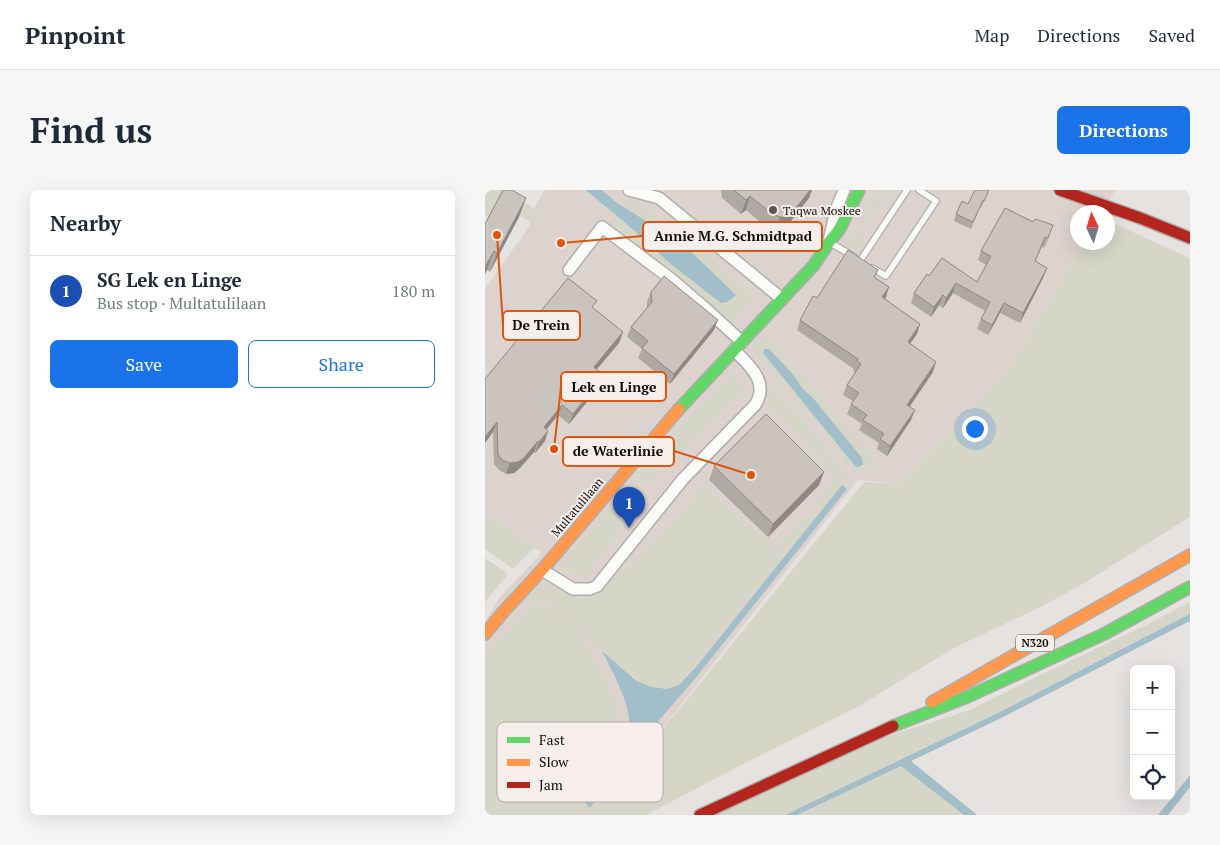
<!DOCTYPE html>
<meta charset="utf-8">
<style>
body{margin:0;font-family:"PT Serif",serif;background:#f6f6f7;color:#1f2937}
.controls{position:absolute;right:15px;bottom:15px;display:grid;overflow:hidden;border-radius:8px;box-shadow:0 5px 20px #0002}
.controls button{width:45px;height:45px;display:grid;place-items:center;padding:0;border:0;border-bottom:1px solid #e0e1e3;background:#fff;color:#1f2937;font:25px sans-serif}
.compass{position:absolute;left:585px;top:15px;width:45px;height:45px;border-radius:50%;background:#fff;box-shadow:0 5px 20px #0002;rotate:356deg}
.you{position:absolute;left:489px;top:238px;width:18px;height:18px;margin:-12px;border:4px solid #fff;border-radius:50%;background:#1a73e8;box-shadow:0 0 0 8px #1a73e833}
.badge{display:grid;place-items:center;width:32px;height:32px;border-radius:50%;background:#1a73e8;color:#fff;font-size:16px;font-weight:700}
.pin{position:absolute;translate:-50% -41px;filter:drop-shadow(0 1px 2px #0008)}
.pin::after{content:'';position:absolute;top:26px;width:18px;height:15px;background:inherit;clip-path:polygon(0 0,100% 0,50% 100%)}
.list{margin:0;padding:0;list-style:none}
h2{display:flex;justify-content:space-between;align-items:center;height:65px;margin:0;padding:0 20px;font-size:21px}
h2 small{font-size:16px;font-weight:400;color:#747a83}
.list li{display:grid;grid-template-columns:32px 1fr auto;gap:15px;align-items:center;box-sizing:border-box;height:70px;padding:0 20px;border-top:1px solid #e0e1e3}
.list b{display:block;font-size:19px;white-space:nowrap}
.list p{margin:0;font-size:16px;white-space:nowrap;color:#747a83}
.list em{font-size:16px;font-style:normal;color:#747a83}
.actions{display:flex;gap:10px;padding:15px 20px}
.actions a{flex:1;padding:11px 0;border:1px solid #1a73e8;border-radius:8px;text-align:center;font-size:18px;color:#1a73e8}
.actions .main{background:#1a73e8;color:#fff}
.icon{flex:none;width:28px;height:28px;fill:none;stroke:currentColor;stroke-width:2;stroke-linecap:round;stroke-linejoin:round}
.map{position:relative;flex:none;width:705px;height:625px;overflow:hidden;border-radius:8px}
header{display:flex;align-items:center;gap:30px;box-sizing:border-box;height:70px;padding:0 25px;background:#fff;border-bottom:1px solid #e0e1e3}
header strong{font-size:24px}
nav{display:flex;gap:28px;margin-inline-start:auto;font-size:18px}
.intro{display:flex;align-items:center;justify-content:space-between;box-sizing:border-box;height:120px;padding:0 30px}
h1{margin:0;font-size:35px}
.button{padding:12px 22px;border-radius:8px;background:#1a73e8;color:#fff;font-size:18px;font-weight:700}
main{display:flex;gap:30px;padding:0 30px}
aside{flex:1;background:#fff;border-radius:8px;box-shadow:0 5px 20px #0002}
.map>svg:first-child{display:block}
.built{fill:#dcd2ce}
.green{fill:#d5d6c8;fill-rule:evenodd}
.water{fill:#a2bec9}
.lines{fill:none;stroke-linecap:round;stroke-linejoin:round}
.lane-casing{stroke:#b1aeac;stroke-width:8}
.street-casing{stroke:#b1aeac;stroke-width:14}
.fast-casing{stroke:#b1aeac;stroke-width:14}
.slow-casing{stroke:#b1aeac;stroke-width:14}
.jam-casing{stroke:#b1aeac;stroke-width:14}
.lane{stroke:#fbfbfa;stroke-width:5.5}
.street{stroke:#fbfbfa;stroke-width:11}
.fast{stroke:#63d668;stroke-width:11}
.slow{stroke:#ff974d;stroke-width:11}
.jam{stroke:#b3261e;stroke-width:11}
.wall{fill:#afa9a3}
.shaded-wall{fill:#8e8985}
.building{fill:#cbc4be;stroke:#8e8985}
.poi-dot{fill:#5b5856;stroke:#f6eeeb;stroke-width:2}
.labels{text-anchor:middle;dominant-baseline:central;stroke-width:4;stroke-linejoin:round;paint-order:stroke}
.shield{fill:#f6eeeb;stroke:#55504f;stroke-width:1}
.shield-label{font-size:11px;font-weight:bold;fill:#100d0c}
.poi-label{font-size:12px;fill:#100d0c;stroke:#f6eeeb;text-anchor:start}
.street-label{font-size:12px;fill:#100d0c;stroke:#f6eeeb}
.key{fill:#f6eeeb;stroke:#b1aaa8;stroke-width:1}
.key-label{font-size:14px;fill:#100d0c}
.leader{fill:none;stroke:#dd550c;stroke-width:2}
.callout-dot{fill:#dd550c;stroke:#f6eeeb;stroke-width:2}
.callout{fill:#f6eeeb;stroke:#dd550c;stroke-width:2}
.callout-label{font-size:14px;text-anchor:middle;font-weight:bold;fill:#100d0c}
</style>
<header>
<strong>Pinpoint</strong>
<nav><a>Map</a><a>Directions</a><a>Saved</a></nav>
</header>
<div class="intro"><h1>Find us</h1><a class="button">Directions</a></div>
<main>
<aside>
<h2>Nearby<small></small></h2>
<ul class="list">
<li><span class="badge" style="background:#1a4fb4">1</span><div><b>SG Lek en Linge</b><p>Bus stop · Multatulilaan</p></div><em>180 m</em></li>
</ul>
<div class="actions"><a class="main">Save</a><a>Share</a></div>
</aside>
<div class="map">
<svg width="705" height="625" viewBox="0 0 705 625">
<rect width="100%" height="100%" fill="#e5e2e0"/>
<polygon class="built" points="60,0 630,0 617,22 592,22 592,52 599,53 522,182 415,294 373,290 109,625 0,625 0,431 15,407 57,363 0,322 0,99 44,37 49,18"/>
<g class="green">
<polygon points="0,0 18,0 49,18 46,32 11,13 4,26 0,25"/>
<path d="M394 0H404L374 45 381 51C376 59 372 62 363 56L374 39Z"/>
<polygon points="144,7 162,21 195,42 269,107 247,131 242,132 123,35 131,24 137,30 198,54 137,16"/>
<polygon points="623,31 705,68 705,327 596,395 555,417 467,459 376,515 260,573 161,625 0,625 0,462 18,448 42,418 56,415 73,421 91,438 111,470 127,502 135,531 130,556 119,573 101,591 121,609 379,292 415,294 522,182 599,53 622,52"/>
<path d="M279 145 288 152 391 271 375 283 372 284 278 169 267 157ZM279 159 306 182 318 199 328 208 327 225 278 163Z"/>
<polygon points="248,183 258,200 164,296 152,280"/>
<polygon points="286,195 366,288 357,295 300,366 193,495 182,499 163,496 147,488 117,461 65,410 35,411 57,394 94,408 146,378 218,297 292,359 351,289 280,208"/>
<polygon points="133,310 147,321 101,387 75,378"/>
<polygon points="0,322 50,357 28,379 0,359"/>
<polygon points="0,368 23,384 0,412"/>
<polygon points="705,412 705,431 697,435 516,528 417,575 479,625 230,625 382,553 485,520 547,489 659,436"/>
</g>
<g class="water">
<polygon points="101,0 117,0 132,13 198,54 251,105 242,112 236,113 187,75 137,30"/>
<polygon points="279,159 284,159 306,182 318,199 328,208 377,268 378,275 373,277 370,276 278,163"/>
<path d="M357 295 362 299 208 491 169 536 105 618 100 613C116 591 143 559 144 532 145 513 126 479 117 461L150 490 166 497 182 499 194 495 212 476Z"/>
<polygon points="705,424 705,431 697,435 516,528 426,571 492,625 479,625 416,576 312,625 300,625 513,523"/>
<polygon points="705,585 705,597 683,625 673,625"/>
</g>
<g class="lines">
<g class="lane-casing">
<g id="lane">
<polyline points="344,52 368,66"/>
<polyline points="375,71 422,0"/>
<polyline points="387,78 401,86 451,11 434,0"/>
</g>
</g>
<g class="street-casing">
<g id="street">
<polyline points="144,0 174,8 297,109"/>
<polyline points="344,51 351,20 359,0"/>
<polyline points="84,80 117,37 186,89 221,119 257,152"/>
<path d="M57 380 88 399H105L112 396 198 289 270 215C285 192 264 175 249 160"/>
</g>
</g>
<g class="fast-casing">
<g id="fast">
<polyline points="194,219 329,75 344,52 354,40 374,0"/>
<polyline points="408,536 482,507 619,444 705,397"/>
</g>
</g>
<g class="slow-casing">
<g id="slow">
<polyline points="0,444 19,421 57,380 194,219"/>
<polyline points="447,512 705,365"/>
</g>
</g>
<g class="jam-casing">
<g id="jam">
<polyline points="575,0 655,28 705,48"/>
<polyline points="215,625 408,536"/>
</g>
</g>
<use href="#lane" class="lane"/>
<use href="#street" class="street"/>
<use href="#fast" class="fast"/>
<use href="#slow" class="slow"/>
<use href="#jam" class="jam"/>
</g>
<g class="wall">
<polygon points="236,0 327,0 324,8 302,36 295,40 290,41 282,38 261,20 256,24 237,8"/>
<polygon points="504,0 496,18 495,17 486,39 469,31 471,24 483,14"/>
<polygon points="34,27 5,82 2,80 0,84 0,34"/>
<polygon points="565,45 559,58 557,57 550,72 562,78 558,88 535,133 515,123 503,145 492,139 496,129 500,121 468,103 458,118 454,115 446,127 426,113 429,103 444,86 492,92 501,75 493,70 496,61"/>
<polygon points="393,80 390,87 401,107 400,109 432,144 425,153 448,182 425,216 426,230 402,266 392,259 394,253 374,240 377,234 362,224 366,214 368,211 358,205 362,195 370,182 368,181 369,179 312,140 315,130"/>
<polygon points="166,102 229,140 185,194 153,168 157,159 142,147 146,137 162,118 162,112"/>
<polygon points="109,119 138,142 134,153 112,179 115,196 84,234 73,225 62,239 60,251 50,263 49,262 35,278 29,283 21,284 14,280 9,274 8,242 0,253 0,189"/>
<polygon points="229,276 339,282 334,295 283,347 224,290"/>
</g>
<g class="shaded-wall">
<polygon points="325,0 327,0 324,8 302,36 295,40 290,41 295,27"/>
<polygon points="265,6 261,20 256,24 261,10"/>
<polygon points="41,8 34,27 5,82 12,63"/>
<polygon points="9,61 2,80 0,84 0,77"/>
<polygon points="562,78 558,88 535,133 538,123"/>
<polygon points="471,93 468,103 458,118 461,108"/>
<polygon points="404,97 401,107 394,118 397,107"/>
<polygon points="458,105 454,115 446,127 449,117"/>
<polygon points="519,113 515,123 503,145 507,135"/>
<polygon points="233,130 229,140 185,194 189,184"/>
<polygon points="435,134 432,144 419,162 423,152"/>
<polygon points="138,142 134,153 105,187 109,177"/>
<polygon points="451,172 448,182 419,225 422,215"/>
<polygon points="119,185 115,196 84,234 88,224"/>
<polygon points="77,215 73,225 55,247 59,237"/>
<polygon points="430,220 426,230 402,266 405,256"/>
<polygon points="12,232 8,242 0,253 0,247"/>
<polygon points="63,241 60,251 50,263 54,252"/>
<polygon points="53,251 49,262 35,278 29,283 21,284 25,273"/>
<polygon points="339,282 334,295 283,347 288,334"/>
</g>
<g class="building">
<polygon points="18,0 27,0 41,8 12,63 9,61 0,77 0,34"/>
<polygon points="249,0 325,0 307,23 300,27 295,27 287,24 265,6 261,10"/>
<polygon points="490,0 504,0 499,11 498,10 488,32 471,24 477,11 483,14"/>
<polygon points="520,18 548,32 550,29 568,35 563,48 560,47 550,71 562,78 538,123 519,113 507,135 496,129 505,112 471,93 461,108 458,105 449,117 429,103 442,84 444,86 457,68 492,92 506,66 496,61"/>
<polygon points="363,60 393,80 389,87 404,97 397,107 435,134 423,152 451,172 422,215 430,220 405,256 395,249 399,244 378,230 382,225 366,214 374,203 362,195 376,174 372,171 373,169 315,130 328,106 332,108"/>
<polygon points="179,86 233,130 189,184 157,158 163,151 146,137 167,112 166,102"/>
<polygon points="83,88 112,111 107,117 138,142 109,177 119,185 88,224 77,215 59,237 63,241 54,252 53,251 39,268 33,272 25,273 17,270 13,264 12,232 0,247 0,189"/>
<polygon points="281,224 339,282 288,334 229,276"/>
</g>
<circle class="poi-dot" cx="288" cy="20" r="5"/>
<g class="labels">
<rect class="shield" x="531" y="444.5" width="38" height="17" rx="4"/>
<g class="shield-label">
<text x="550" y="453">N320</text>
</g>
<g class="poi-label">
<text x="298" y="20">Taqwa Moskee</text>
</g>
<g class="street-label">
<text transform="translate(92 317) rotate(-50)">Multatulilaan</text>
</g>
</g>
<rect x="12" y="532" width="166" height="80" rx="8" class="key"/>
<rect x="22" y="547" width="23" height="6" fill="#63d668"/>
<rect x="22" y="569" width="23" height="7" fill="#ff974d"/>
<rect x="22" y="592" width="23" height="6" fill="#b3261e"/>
<g class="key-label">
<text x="54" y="555">Fast</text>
<text x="54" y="577">Slow</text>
<text x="54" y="600">Jam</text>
</g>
<path class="leader" d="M76 53L158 46M12 45L18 135M69 259L76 197M266 285L189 261"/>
<g class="callout-dot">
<circle cx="76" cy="53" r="5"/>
<circle cx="12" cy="45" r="5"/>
<circle cx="69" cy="259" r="5"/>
<circle cx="266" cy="285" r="5"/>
</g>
<g class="callout">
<rect x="158" y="32" width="179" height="29" rx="5"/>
<rect x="18" y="121" width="77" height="29" rx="5"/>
<rect x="76" y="182" width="105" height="29" rx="5"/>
<rect x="78" y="247" width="111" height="29" rx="5"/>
</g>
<g class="callout-label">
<text x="248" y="51">Annie M.G. Schmidtpad</text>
<text x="56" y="140">De Trein</text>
<text x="129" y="202">Lek en Linge</text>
<text x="133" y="266">de Waterlinie</text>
</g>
</svg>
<div class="controls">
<button>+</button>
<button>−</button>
<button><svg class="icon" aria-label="locate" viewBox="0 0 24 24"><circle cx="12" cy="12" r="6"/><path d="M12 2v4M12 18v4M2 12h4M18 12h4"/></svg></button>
</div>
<svg class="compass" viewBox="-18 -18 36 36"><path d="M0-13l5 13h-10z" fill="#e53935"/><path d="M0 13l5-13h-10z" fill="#747a83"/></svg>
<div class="you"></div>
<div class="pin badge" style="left:144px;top:338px;background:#1a4fb4">1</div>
</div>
</main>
